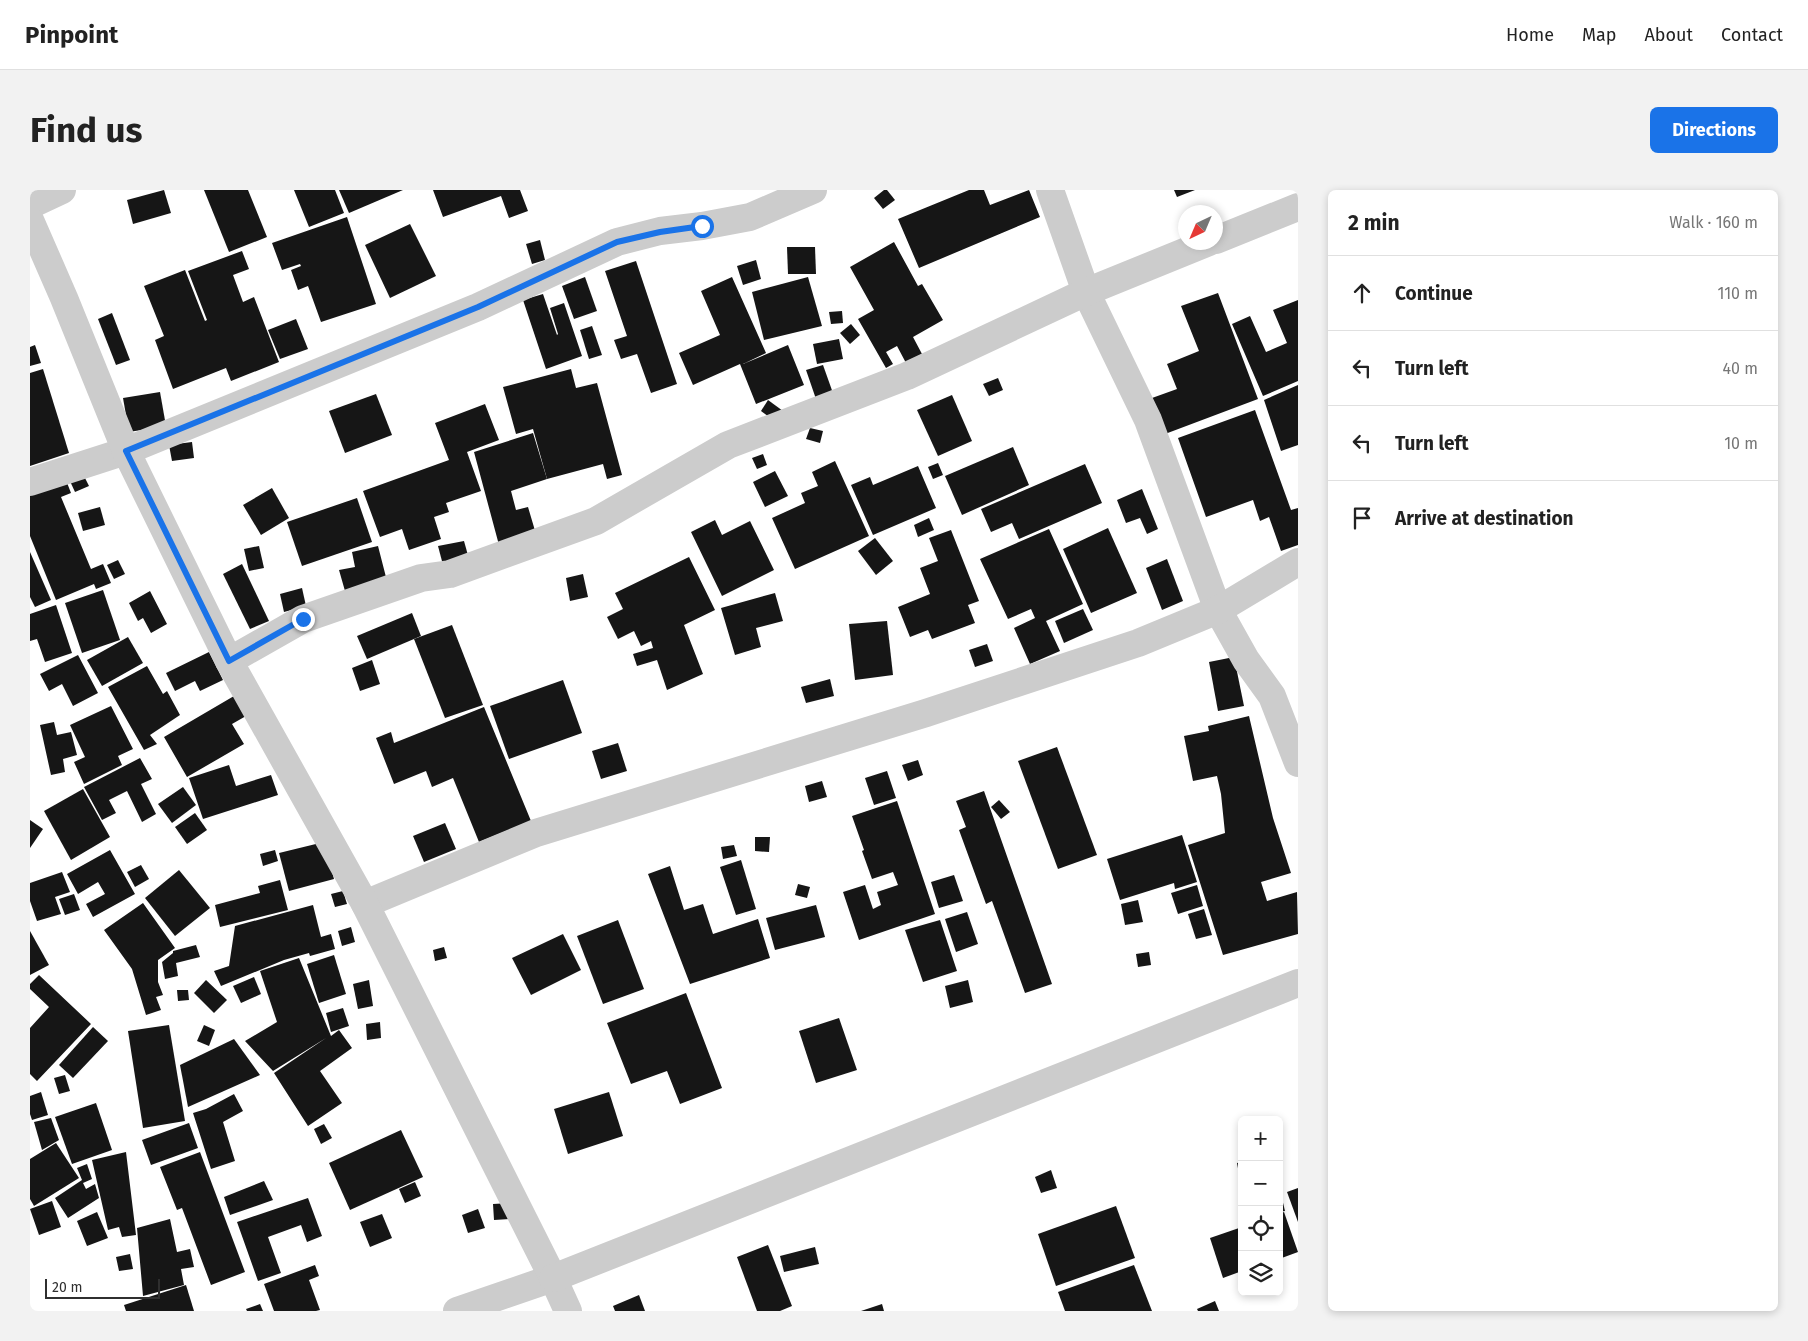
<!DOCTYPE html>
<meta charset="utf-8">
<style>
body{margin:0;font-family:"Fira Sans",sans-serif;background:#f2f2f2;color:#222}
.controls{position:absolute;right:15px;bottom:15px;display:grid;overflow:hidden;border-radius:8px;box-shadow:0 2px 8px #0003}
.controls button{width:45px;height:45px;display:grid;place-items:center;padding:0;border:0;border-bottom:1px solid #e0e0e0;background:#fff;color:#222;font:25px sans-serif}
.compass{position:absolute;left:1148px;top:15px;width:45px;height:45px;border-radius:50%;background:#fff;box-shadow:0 2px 8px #0003;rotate:224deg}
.scale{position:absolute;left:15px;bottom:12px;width:115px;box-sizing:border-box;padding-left:5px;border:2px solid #2f2f2f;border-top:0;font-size:14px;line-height:18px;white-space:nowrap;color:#2f2f2f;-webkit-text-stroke:4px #fff;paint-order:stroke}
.stop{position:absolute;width:15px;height:15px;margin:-11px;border:4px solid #1a73e8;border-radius:50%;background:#fff}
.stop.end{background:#1a73e8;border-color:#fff;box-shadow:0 1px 5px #0008}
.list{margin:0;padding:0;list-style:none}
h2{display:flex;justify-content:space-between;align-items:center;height:65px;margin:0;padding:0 20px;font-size:21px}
h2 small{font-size:16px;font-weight:400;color:#767676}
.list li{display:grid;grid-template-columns:32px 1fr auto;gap:15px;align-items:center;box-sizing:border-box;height:75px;padding:0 20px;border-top:1px solid #e0e0e0}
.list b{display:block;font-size:19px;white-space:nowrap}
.list em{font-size:16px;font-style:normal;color:#767676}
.icon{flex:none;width:28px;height:28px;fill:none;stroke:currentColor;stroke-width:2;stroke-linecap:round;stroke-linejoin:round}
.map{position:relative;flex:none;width:1268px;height:1121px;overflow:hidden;border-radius:8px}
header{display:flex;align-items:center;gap:30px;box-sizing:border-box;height:70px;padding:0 25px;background:#fff;border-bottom:1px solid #e0e0e0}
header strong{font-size:24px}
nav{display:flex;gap:28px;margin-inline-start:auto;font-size:18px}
.intro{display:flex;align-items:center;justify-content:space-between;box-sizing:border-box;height:120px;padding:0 30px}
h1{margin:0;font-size:35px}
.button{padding:12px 22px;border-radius:8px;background:#1a73e8;color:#fff;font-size:18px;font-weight:700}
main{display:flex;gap:30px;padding:0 30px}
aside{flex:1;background:#fff;border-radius:8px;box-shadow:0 2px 8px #0003}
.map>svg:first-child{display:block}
.building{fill:#161616}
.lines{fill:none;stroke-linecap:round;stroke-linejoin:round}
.minor{stroke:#ccc;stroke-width:28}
.tertiary{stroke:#ccc;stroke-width:28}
.route{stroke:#1a73e8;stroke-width:6}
</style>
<header>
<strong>Pinpoint</strong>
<nav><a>Home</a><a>Map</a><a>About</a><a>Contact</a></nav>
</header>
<div class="intro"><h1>Find us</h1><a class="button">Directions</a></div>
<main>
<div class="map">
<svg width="1268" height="1121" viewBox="0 0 1268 1121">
<rect width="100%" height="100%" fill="#fff"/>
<g class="building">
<polygon points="134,0 141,23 103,34 97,10"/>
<polygon points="174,0 218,0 237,47 199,62"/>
<polygon points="264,0 305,0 314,23 279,37"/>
<polygon points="309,0 373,0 319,23"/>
<polygon points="403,0 490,0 498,21 479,28 471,6 413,27"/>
<polygon points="854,0 857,0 865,10 853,19 844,8"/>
<polygon points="939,0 954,0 960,15 999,0 1010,27 889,78 868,29"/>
<polygon points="1144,0 1165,0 1147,7"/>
<polygon points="317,27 346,114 291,132 278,96 268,100 261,80 271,76 270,74 252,80 242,53"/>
<polygon points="380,34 406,86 360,108 335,55"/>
<polygon points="510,50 515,70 502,74 496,54"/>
<polygon points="864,52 888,96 892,94 913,130 883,147 892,164 876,173 867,156 856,162 863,174 856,178 828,129 844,120 820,77"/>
<polygon points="757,57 785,57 786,84 758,84"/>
<polygon points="212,61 219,79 203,85 213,112 224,107 249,172 201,191 196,178 143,199 125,150 134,146 114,96 155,80 175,131 177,130 158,81"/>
<polygon points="726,70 731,89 713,95 707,76"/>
<polygon points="606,71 647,194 621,203 607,164 591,169 584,150 597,146 575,81"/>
<polygon points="555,87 567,121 544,129 532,96"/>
<polygon points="702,87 736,163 713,174 758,155 774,195 726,214 710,174 663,195 649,163 690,145 671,101"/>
<polygon points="778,87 792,136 734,150 722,102"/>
<polygon points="1188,103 1228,209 1135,244 1122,208 1147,199 1137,174 1169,161 1151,116"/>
<polygon points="513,104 527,145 528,144 520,118 534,113 552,166 516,179 493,110"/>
<polygon points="1268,110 1268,191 1233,206 1202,134 1220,126 1236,162 1257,153 1243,120"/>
<polygon points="812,121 813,133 801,134 799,122"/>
<polygon points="82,123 100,170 86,175 68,129"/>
<polygon points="266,129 278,159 250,169 238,140"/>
<polygon points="821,134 830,145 820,154 810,143"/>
<polygon points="562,136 572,165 559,169 550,140"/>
<polygon points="809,149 813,169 787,174 783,154"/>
<polygon points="5,155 11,173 0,176 0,157"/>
<polygon points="793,175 804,206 787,212 776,180"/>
<polygon points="13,179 39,263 0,276 0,183"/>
<polygon points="541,179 546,198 567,193 592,285 577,289 573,274 517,289 503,239 486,244 473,197"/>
<polygon points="968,188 973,200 959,206 953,194"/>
<polygon points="1268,195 1268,255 1251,261 1234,210"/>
<polygon points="130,202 136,236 99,242 93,208"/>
<polygon points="346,204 362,245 315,263 299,221"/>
<polygon points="922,205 942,251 908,266 887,220"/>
<polygon points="738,210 753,221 746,232 731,221"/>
<polygon points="455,214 469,250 437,262 451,301 416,313 419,322 404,327 411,349 379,360 372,339 350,347 333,301 419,270 405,233"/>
<polygon points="1225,220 1261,320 1268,318 1268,355 1251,361 1239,327 1230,331 1223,310 1176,327 1148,248"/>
<polygon points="780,238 793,241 790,253 776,249"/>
<polygon points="503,243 517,289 481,301 486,320 498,317 506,344 469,355 444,262"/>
<polygon points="162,252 164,268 142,271 139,255"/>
<polygon points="983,257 999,295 932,325 915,286"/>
<polygon points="733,264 737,275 727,279 722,268"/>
<polygon points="805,271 839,346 765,379 742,328 775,313 771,303 788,296 782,282"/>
<polygon points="908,273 913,285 903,289 898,277"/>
<polygon points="1055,274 1072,313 989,349 982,333 961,342 951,319"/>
<polygon points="888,276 906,318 843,345 821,295 840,287 843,295"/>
<polygon points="745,281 758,306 735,317 723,292"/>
<polygon points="52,282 59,296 45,302 39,289"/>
<polygon points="34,285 41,303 31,307 61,379 73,374 81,393 66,399 64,394 26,410 0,346 0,300"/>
<polygon points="242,298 259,328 231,345 213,315"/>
<polygon points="1112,299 1128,339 1117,344 1110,328 1096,333 1087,310"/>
<polygon points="327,308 342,352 272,376 257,332"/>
<polygon points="70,317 75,335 53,341 48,323"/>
<polygon points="899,328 904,340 888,347 884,335"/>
<polygon points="685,330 692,345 720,331 744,380 692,406 661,342"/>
<polygon points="1078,338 1107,403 1061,423 1033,359"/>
<polygon points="1019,339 1053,414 1016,431 1030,461 1000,474 984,438 1005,428 1001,419 978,429 950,369"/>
<polygon points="921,340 949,411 938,415 945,433 902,449 898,440 880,447 868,417 900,404 890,378 908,371 899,348"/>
<polygon points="845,348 863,371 846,385 828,361"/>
<polygon points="434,351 439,369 413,375 408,356"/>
<polygon points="229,356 234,378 219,381 214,359"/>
<polygon points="348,356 357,391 315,401 309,380 325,377 322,362"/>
<polygon points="0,362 21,410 5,417 0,407"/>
<polygon points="659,367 685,420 654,435 673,484 637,500 627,470 607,476 603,464 623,458 621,451 611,456 604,441 588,449 577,427 593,419 585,403"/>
<polygon points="1137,369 1153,411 1132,420 1116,378"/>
<polygon points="88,370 95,384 84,389 77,375"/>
<polygon points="212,374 239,431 220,439 193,384"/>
<polygon points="553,384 558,407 540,411 536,388"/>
<polygon points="272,398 276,416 254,422 250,404"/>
<polygon points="73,400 90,450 52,463 35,413"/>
<polygon points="120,401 137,434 121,443 113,428 108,431 99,413"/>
<polygon points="745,403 753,431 726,438 731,457 705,465 691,418"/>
<polygon points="26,415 42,463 15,472 7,449 0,451 0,424"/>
<polygon points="1053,419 1063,440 1034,453 1025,431"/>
<polygon points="382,423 391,446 337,469 327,446"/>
<polygon points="857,431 863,485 825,490 819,434"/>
<polygon points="422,435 453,515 415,528 384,449"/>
<polygon points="98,447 113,473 72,496 57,470"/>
<polygon points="957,454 963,471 945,477 939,460"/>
<polygon points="179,462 193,490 170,501 165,491 145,501 136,483"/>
<polygon points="48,465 68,503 43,516 32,494 19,501 10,484"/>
<polygon points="1204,467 1214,516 1188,521 1179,472"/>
<polygon points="342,470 350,494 330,501 322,478"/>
<polygon points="117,476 133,504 137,501 150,525 120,545 127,554 114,560 78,497"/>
<polygon points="800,489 804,506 776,513 771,497"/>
<polygon points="533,490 552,543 479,569 460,516"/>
<polygon points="204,506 216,526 202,534 214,554 157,587 134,547"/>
<polygon points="81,516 103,559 88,566 92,575 54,594 44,572 55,567 40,535"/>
<polygon points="454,517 501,631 449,652 423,588 402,597 396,581 364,594 346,548 361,542 364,553"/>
<polygon points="1219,526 1243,628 1261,683 1231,692 1237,711 1267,702 1268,744 1193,765 1158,655 1195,643 1191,604 1187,586 1163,591 1154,546 1179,541 1178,536"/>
<polygon points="24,532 27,545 41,542 47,565 33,569 35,582 21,585 10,535"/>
<polygon points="588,553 597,581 571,589 562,561"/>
<polygon points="1027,557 1067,665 1028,679 988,571"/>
<polygon points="110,568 122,589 111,594 126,624 112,632 97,601 79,610 86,623 72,630 54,597"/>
<polygon points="888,570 893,585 878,591 872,575"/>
<polygon points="199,575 206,596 241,585 248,605 173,629 159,588"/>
<polygon points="857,581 866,608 844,615 835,588"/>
<polygon points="792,591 797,607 779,612 775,596"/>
<polygon points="153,597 166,615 142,633 128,614"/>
<polygon points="53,599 80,647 41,670 14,621"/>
<polygon points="954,601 1022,794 995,803 962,711 956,714 929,640 936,637 926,611"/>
<polygon points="969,610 980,622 971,629 961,617"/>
<polygon points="867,611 905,724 829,750 813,702 835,695 843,719 851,715 847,702 868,695 863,682 842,689 832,661 834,660 822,626"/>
<polygon points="165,623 177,640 157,654 145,637"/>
<polygon points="0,630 13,639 0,658"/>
<polygon points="415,633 426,659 394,672 383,646"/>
<polygon points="1152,645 1167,692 1145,699 1144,693 1090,710 1077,669"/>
<polygon points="725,647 740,647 739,662 725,661"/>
<polygon points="294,652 304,689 259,701 249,663"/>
<polygon points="704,655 707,666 693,669 691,657"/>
<polygon points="80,660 105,704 63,727 56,714 75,704 68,692 48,704 37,684"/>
<polygon points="245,660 248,671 233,676 230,664"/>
<polygon points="711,670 726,719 706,725 690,677"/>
<polygon points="111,675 119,689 105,697 97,682"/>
<polygon points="640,676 654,720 673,714 683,744 728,729 740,768 660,794 618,684"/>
<polygon points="149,680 180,718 145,746 115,708"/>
<polygon points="32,682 40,702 25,707 31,724 7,731 0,711 0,693"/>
<polygon points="924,685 933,711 909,718 901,692"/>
<polygon points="250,690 258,720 190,737 185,715 230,703 228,696"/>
<polygon points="768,694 780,697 777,708 765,705"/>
<polygon points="1167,695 1173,716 1148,724 1141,703"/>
<polygon points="313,701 317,714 305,717 301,704"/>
<polygon points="44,704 50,720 35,725 29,709"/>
<polygon points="1108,710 1113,732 1095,735 1091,714"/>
<polygon points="113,713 145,758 128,770 128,792 133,805 126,807 131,820 116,825 102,779 74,740"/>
<polygon points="283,715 291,747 301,744 305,759 280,766 279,763 254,770 191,796 184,781 199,776 205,736"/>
<polygon points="786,715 795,747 745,760 736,728"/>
<polygon points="1174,719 1182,745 1166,749 1158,724"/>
<polygon points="937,722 948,754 926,762 915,729"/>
<polygon points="588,730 614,799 573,814 547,746"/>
<polygon points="910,730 927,781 893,792 875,740"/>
<polygon points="321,737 325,752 312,756 308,741"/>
<polygon points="0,741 19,775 0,785"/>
<polygon points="533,744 551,780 501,805 482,768"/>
<polygon points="166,755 170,767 146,773 148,786 135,789 132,772 143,763 143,761"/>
<polygon points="414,757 417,768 405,771 403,760"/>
<polygon points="1119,762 1121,775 1108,777 1106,764"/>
<polygon points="304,765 316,804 289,813 277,774"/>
<polygon points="269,768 301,846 309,840 322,858 290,881 312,913 278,936 244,883 296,848 243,881 215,851 247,832 230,781"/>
<polygon points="9,785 61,834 7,891 0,884 0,838 19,817 0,799 0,794"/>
<polygon points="224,787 231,804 211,813 203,796"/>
<polygon points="176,790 197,810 184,823 164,803"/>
<polygon points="339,790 343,816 328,819 323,794"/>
<polygon points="938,790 943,812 920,818 915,796"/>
<polygon points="147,800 158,800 159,810 148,811"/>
<polygon points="656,803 692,898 650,914 637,881 601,894 577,833"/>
<polygon points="313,818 319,836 301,842 296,823"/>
<polygon points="809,828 827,880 786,893 769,841"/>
<polygon points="350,832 351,848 337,850 336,834"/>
<polygon points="139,835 155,931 113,938 98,841"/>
<polygon points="174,835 185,840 179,856 167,851"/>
<polygon points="63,837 78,851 43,888 29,875"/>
<polygon points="204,849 230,885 158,917 150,875"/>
<polygon points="35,885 40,901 29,904 24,888"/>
<polygon points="11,902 18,925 2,930 0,924 0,906"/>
<polygon points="579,902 593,946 538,964 524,919"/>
<polygon points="204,904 213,921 193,932 205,971 181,979 163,923 176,919"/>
<polygon points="66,913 82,960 42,974 25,927"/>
<polygon points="21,928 29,950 12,960 4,932"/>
<polygon points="159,933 168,958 121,975 112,950"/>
<polygon points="294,934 302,948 291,954 284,939"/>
<polygon points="371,940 393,987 320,1020 299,973"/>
<polygon points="26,953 49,988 4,1016 0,1009 0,969"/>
<polygon points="96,962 106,1045 92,1047 89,1037 78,1040 62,970"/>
<polygon points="170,962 215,1082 181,1095 152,1018 147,1020 130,977"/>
<polygon points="1212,972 1212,993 1211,994 1207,973"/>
<polygon points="57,974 62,989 53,993 56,999 65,994 69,1008 38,1028 25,1008 52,990 47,978"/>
<polygon points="1021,980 1027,998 1011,1003 1005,987"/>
<polygon points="234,991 243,1010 200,1025 194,1007"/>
<polygon points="385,992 391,1006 375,1013 369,999"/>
<polygon points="1249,996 1255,1021 1249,1022"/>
<polygon points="1268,998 1268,1032 1257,1002"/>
<polygon points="278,1008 292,1046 277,1052 271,1035 238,1047 251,1083 228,1091 207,1032"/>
<polygon points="22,1011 31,1037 9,1045 0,1019"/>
<polygon points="480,1013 482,1029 464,1030 463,1014"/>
<polygon points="1086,1016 1105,1068 1026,1096 1008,1044"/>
<polygon points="448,1019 455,1038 438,1043 432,1025"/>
<polygon points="67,1022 78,1048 57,1056 47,1031"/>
<polygon points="1254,1022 1268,1062 1249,1069 1249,1024"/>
<polygon points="352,1024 362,1048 340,1057 330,1032"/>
<polygon points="140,1029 147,1062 160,1059 164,1077 151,1079 154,1095 113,1106 107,1038"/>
<polygon points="1212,1037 1212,1081 1193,1088 1180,1048"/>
<polygon points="738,1055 762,1116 750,1121 727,1121 707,1067"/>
<polygon points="785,1057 789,1074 754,1082 750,1066"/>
<polygon points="100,1064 103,1079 89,1081 86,1067"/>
<polygon points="285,1075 289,1086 279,1090 290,1120 286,1121 244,1121 234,1094"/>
<polygon points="1104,1075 1122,1121 1035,1121 1028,1102"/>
<polygon points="156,1095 164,1121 96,1121 94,1115"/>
<polygon points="609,1105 615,1121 585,1121 583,1116"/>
<polygon points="1185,1111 1189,1121 1168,1121 1167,1119"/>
<polygon points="230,1114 233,1121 217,1121 216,1119"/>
<polygon points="852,1114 854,1121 831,1121"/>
</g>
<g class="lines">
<g class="minor">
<polyline points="1020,0 1056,102 1118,230 1188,420 1216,470 1242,506 1268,573"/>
<polyline points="0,15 32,0"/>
<polyline points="1186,50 1268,17"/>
<polyline points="0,292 96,261 448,117 587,52 630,41 672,36 720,27 783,0"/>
<polyline points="199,471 273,429 391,388 420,384 566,331 698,255 877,186 1056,102 1179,52"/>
<polyline points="335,714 506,643 896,523 1108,453 1188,420 1268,372"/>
<polyline points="427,1121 523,1088"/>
</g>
<g class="tertiary">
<polyline points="0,30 34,108 96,261 199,471 335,714 523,1088 538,1121"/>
<polyline points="523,1088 1268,793"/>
</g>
</g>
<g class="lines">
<polyline class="route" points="273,429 199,471 96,261 448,117 587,52 630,42 672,36"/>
</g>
</svg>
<div class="controls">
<button>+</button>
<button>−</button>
<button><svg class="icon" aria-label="locate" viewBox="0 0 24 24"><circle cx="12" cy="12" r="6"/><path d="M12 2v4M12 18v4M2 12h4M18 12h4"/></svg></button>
<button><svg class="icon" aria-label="layers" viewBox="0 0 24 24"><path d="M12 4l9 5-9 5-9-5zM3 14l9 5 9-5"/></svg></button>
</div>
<svg class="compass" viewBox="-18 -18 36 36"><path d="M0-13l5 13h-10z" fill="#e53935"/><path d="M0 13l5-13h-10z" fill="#767676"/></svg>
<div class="scale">20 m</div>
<div class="stop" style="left:672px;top:36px"></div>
<div class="stop end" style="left:273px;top:429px"></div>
</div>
<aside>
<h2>2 min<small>Walk · 160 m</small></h2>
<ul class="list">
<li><svg class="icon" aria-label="ahead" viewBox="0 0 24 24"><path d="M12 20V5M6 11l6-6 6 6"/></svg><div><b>Continue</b></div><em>110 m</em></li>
<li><svg class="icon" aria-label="left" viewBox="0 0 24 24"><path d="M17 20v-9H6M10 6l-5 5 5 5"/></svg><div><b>Turn left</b></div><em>40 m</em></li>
<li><svg class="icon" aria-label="left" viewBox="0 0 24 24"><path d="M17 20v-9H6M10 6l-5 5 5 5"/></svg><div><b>Turn left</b></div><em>10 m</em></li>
<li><svg class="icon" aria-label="arrive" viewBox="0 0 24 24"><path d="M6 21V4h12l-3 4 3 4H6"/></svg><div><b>Arrive at destination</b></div></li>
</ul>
</aside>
</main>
